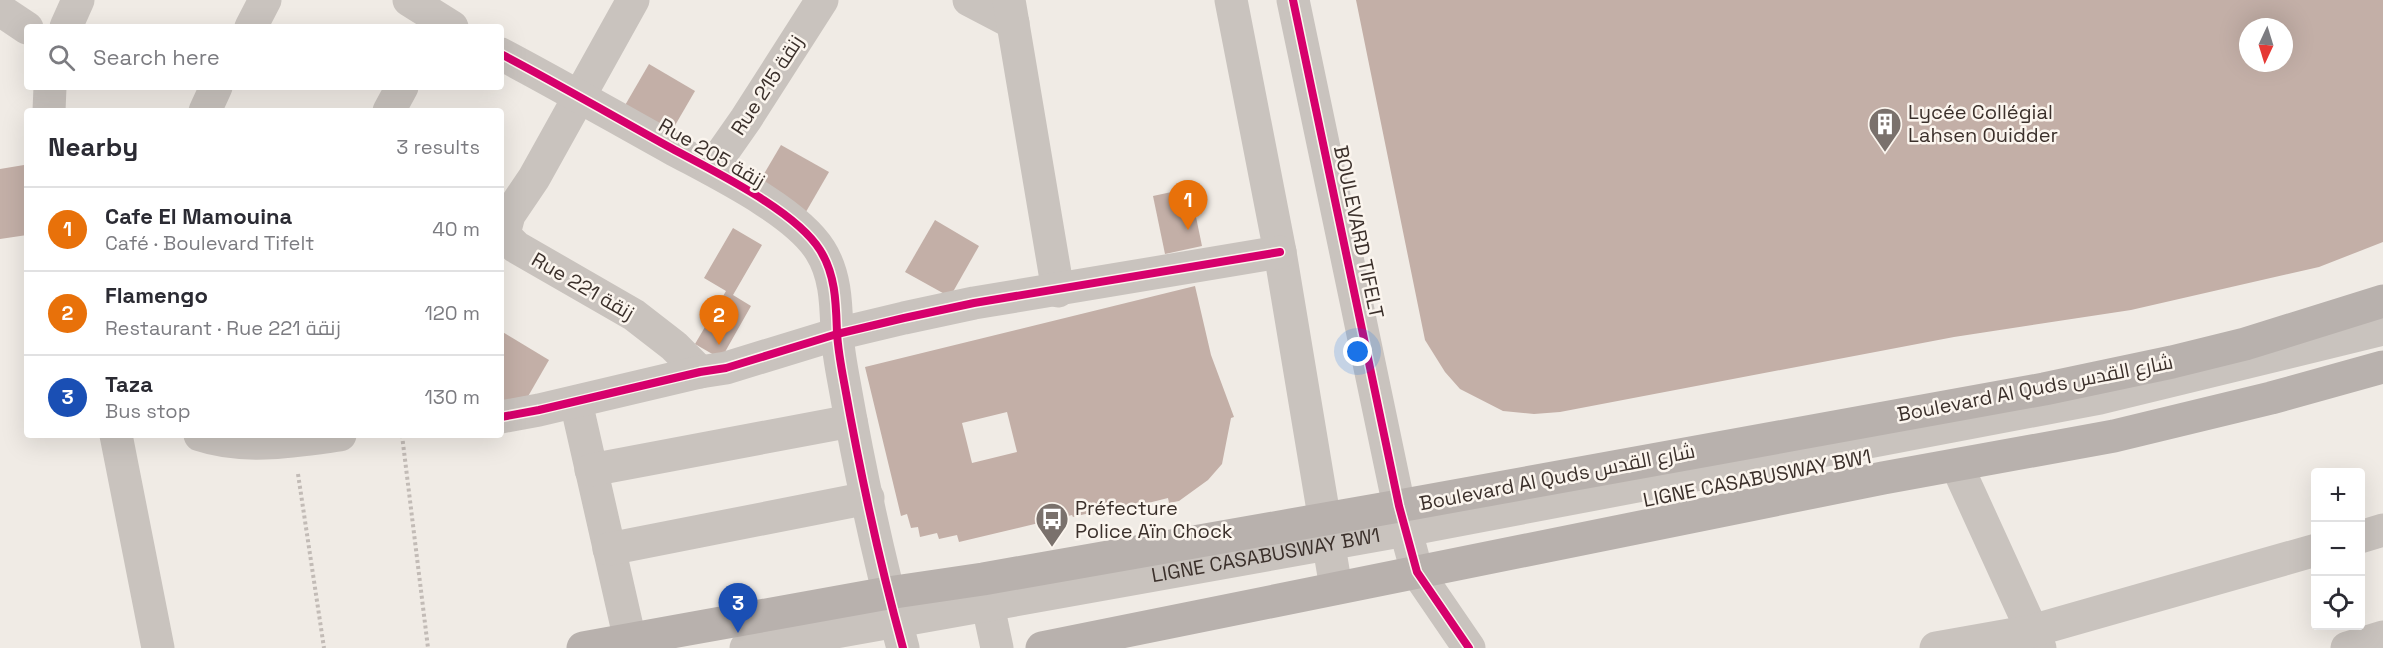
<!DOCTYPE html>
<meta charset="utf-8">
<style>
body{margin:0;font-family:"Space Grotesk",Cairo,sans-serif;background:#f2f2f3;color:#2b2b33}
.controls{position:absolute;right:18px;bottom:18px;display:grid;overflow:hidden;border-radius:6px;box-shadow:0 6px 24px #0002}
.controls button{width:54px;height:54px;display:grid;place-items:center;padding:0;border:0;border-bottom:2px solid #e1e1e2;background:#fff;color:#2b2b33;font:30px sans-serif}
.compass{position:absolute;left:2239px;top:18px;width:54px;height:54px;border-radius:50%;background:#fff;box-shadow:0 6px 24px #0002;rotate:184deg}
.you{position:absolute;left:1358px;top:352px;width:21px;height:21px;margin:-15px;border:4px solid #fff;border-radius:50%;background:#1a73e8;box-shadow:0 0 0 9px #1a73e833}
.badge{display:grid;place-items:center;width:39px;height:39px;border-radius:50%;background:#7a716c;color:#fff;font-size:20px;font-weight:700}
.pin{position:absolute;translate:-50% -50px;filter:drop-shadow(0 2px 3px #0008)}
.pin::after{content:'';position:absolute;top:32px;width:21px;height:18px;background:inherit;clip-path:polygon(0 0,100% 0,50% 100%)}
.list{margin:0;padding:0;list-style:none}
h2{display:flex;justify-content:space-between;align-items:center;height:78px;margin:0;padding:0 24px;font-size:26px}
h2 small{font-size:20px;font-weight:400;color:#7c7c81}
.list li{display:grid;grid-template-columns:39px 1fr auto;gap:18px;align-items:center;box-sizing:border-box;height:84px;padding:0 24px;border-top:2px solid #e1e1e2}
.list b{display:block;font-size:22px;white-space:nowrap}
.list p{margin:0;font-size:20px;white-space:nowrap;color:#7c7c81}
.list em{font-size:20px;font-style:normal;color:#7c7c81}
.icon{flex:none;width:33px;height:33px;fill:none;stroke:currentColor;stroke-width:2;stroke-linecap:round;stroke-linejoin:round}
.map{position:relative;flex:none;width:2383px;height:648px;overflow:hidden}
.search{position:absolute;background:#fff;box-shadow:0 6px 24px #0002;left:24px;top:24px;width:480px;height:66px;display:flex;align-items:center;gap:15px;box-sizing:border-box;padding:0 21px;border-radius:6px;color:#7c7c81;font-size:22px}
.panel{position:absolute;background:#fff;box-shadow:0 6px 24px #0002;left:24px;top:108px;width:480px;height:330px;border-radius:6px}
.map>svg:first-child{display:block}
.building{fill:#c3afa7;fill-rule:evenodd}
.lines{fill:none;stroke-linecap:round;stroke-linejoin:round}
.path{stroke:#c2bbb6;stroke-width:4;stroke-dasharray:3 3;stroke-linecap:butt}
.minor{stroke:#c9c3be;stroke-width:33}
.major{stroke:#b8b1ad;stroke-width:33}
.cycleway-casing{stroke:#fbf5ee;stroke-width:11}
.cycleway{stroke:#d6006c;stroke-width:8}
.labels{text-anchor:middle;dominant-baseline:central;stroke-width:5;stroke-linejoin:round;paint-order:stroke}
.street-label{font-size:20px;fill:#3b302b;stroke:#fbf5ee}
.poi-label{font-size:20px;fill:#3b302b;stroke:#fbf5ee;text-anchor:start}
</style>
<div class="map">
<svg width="2383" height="648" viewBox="0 0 2383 648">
<rect width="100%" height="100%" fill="#f0ebe5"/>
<g class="building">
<path d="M1356 0H2383V242L2319 267 2131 310 1954 337 1560 412 1534 414 1503 411 1460 389 1445 372 1425 340ZM2248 27H2284V63H2248Z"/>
<polygon points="649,64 695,91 670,134 624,107"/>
<polygon points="781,145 829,172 803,217 755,189"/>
<polygon points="24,165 27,181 27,235 0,239 0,169"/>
<polygon points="1190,188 1202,246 1165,254 1153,196"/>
<polygon points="935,220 979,246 950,297 905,272"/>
<polygon points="733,228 762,245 733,295 751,306 721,359 695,344 726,291 704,278"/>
<path d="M1195 286 1211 355 1234 417 1231 418 1222 464 1208 480 1179 501 1169 503 1168 498 1124 509 1123 505 1073 517 1072 515 959 542 957 535 939 539 937 533 920 537 918 527 911 528 907 514 901 516 865 367ZM1007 412 1017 452 972 463 962 423Z"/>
<polygon points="501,331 549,360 519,412 501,402"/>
</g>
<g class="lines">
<g class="path">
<polyline points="402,435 428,648"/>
<polyline points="298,474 324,648"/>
</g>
<g class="minor">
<polyline points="409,0 452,27"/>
<polyline points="633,0 534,178 509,215 505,230 507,238 516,247 634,315 674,346 700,372"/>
<polyline points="969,0 1013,23"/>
<polyline points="1009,0 1058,291"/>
<polyline points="1231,0 1280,252 1336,588"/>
<polyline points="1293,0 1399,506 1417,572 1469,648"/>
<polyline points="0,10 27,28"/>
<polyline points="66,27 78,0"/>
<polyline points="251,27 265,0"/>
<path d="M501 54C558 84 615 117 671 148 713 171 795 210 820 250 836 275 836 305 837 333 838 349 841 366 844 382 860 472 879 561 903 648"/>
<polyline points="49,111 50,87"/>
<polyline points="205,111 216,87"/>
<polyline points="389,111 402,87"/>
<polyline points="711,169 746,119 822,0"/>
<polyline points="576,402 630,640"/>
<polyline points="501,417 539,410 700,372 726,368 837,334 904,318 974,303 1280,252"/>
<polyline points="116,435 158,648"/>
<path d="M200 435C244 450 296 441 340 435"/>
<polyline points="1957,466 2040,648"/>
<polyline points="591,470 851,421"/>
<polyline points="2360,537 2383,530"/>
<polyline points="609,549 868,498"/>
<polyline points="983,582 997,648"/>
<path id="s1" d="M746 648 1406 530 2100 398 2383 329"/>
<polyline points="1936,648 2032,631 2316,550"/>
<polyline points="2347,648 2383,637"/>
</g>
<g class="major">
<polyline points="583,648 888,593 983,579 1399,506 2044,389 2172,362 2245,344 2383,301"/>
<polyline points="1042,648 1883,478 2114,436 2271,398 2383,367"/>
</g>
<g class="cycleway-casing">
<g id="cycleway">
<polyline points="1293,0 1399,506 1417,572 1469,648"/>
<path d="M501 54C558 84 615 117 671 148 713 171 795 210 820 250 836 275 836 305 837 333 838 349 841 366 844 382 860 472 879 561 903 648"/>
<polyline points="501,417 539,410 700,372 726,368 837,334 904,318 974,303 1280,252"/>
</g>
</g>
<use href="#cycleway" class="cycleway"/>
</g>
<defs>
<g id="building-pin" transform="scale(1.725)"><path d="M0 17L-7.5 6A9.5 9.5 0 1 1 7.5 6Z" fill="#7a716c" stroke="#fbf5ee"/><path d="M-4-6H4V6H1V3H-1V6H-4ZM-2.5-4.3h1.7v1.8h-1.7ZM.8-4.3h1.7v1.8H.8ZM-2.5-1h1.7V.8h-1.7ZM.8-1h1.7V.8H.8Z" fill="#fff"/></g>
<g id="bus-pin" transform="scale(1.725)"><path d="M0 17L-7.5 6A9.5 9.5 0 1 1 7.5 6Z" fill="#7a716c" stroke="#fbf5ee"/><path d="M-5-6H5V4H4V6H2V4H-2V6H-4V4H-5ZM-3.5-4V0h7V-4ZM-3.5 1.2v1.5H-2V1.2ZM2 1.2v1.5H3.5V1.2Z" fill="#fff"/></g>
</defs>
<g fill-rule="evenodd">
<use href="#building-pin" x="1885" y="124"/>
<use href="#bus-pin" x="1052" y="519"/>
</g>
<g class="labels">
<g class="street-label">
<text transform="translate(767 85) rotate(-57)">Rue 215 زنقة</text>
<text transform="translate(712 153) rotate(30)">Rue 205 زنقة</text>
<text transform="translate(1359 232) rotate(78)">BOULEVARD TIFELT</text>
<text transform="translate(583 286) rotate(30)">Rue 221 زنقة</text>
<text transform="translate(2035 388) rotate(-11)">Boulevard Al Quds شارع القدس</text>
<text transform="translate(1557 477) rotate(-11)">Boulevard Al Quds شارع القدس</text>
<text transform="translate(1757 478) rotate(-11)">LIGNE CASABUSWAY BW1</text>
<text stroke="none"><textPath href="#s1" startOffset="528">LIGNE CASABUSWAY BW1</textPath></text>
</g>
<g class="poi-label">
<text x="1908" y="112">Lycée Collégial<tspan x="1908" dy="23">Lahsen Ouidder</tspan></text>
<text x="1075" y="508">Préfecture<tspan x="1075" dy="23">Police Aïn Chock</tspan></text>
</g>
</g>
</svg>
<div class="controls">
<button>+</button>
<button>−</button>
<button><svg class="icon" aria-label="locate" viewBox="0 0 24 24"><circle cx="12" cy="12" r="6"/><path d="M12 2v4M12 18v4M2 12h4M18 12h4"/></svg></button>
</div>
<svg class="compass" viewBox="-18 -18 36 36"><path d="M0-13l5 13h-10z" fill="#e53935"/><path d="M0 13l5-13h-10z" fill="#7c7c81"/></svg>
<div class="you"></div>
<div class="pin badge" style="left:1188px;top:230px;background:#e8710a">1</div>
<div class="pin badge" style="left:719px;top:345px;background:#e8710a">2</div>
<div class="pin badge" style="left:738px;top:633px;background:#1a4fb4">3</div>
<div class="search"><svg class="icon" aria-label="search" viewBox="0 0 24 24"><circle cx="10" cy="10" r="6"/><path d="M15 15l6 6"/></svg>Search here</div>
<section class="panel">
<h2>Nearby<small>3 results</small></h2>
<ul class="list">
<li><span class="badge" style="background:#e8710a">1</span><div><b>Cafe El Mamouina</b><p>Café · Boulevard Tifelt</p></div><em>40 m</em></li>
<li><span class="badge" style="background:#e8710a">2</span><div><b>Flamengo</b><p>Restaurant · Rue 221 زنقة</p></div><em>120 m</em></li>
<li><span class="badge" style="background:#1a4fb4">3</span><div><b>Taza</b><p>Bus stop</p></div><em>130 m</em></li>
</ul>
</section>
</div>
